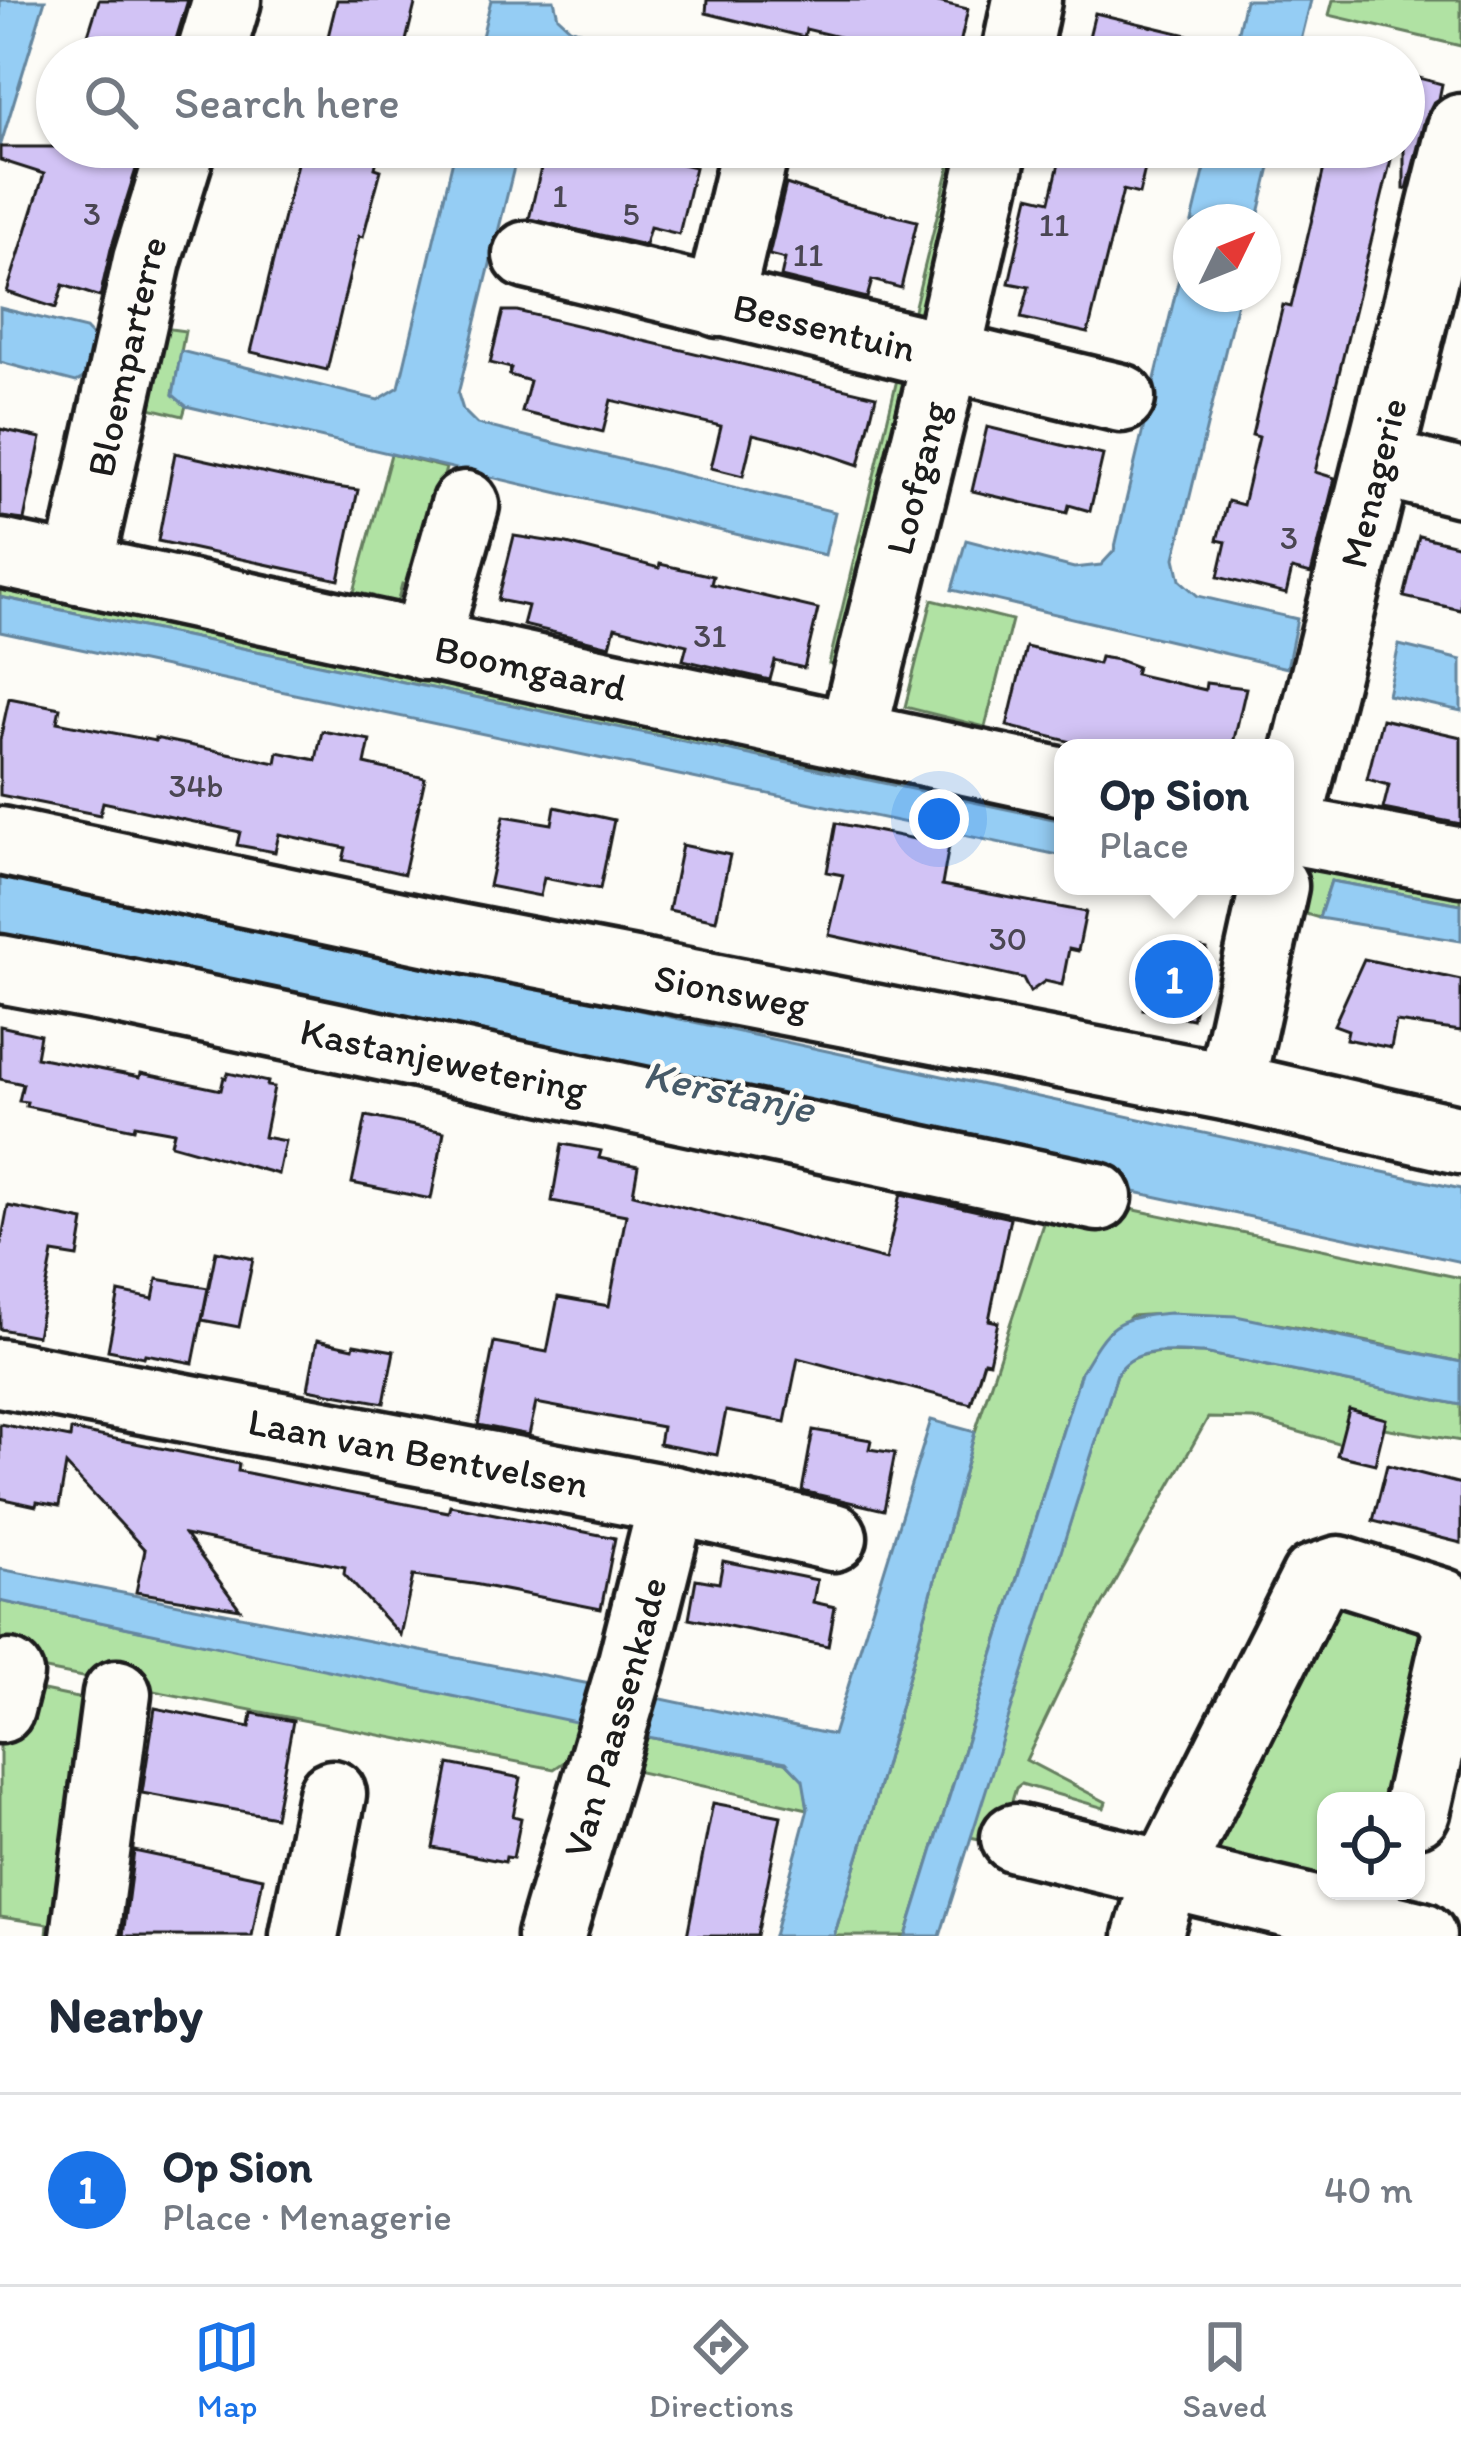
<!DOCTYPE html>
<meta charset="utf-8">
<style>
body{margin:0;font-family:Itim,sans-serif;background:#f6f6f7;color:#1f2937}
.controls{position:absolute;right:36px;bottom:36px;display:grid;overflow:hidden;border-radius:24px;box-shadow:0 3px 9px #0004}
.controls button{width:108px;height:108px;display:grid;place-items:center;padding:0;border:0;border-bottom:3px solid #e0e1e3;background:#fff;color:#1f2937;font:60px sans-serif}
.compass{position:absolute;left:1173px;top:204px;width:108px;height:108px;border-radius:50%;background:#fff;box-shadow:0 3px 9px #0004;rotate:47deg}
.you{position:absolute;left:939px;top:819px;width:42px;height:42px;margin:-30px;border:9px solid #fff;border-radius:50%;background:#1a73e8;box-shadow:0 0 0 18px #1a73e833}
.badge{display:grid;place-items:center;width:78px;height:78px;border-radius:50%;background:#1a73e8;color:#fff;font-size:39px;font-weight:700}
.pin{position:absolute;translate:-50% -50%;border:6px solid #fff;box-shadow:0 3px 12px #0006}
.popup{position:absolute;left:1054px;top:739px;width:240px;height:156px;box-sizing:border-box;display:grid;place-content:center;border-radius:24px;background:#fff;filter:drop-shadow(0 3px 9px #0005);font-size:39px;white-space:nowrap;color:#747a83}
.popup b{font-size:45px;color:#1f2937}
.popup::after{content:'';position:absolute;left:50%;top:100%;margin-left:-24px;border:24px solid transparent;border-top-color:#fff}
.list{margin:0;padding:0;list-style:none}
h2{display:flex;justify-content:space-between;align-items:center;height:156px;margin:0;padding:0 48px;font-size:51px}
h2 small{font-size:39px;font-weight:400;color:#747a83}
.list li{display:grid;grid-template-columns:78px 1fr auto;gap:36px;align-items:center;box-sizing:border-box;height:192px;padding:0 48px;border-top:3px solid #e0e1e3}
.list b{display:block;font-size:45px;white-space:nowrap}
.list p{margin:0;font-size:39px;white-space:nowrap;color:#747a83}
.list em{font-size:39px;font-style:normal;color:#747a83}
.icon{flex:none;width:66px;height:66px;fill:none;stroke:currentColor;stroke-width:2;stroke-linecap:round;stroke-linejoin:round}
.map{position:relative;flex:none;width:1461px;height:1936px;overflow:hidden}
.search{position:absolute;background:#fff;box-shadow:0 3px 9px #0004;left:36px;right:36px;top:36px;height:132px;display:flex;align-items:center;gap:30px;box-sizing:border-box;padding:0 42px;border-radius:66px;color:#747a83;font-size:45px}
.sheet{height:348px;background:#fff}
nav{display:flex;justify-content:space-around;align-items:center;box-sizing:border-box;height:168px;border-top:3px solid #e0e1e3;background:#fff;font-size:33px;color:#747a83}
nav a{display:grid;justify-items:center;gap:6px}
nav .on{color:#1a73e8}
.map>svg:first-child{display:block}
.green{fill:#b0e2a3;stroke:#667f60;stroke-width:3}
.water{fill:#95cdf4;stroke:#65869e;stroke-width:3}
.building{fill:#d2c3f5;stroke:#1c1c1c;stroke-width:3}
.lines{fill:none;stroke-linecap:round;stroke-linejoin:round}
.minor-casing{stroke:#1c1c1c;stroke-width:75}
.minor{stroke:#fdfcf7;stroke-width:66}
.labels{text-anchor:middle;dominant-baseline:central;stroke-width:9;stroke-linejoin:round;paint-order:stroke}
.number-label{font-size:33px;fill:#4a4652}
.street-label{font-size:39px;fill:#1c1c1c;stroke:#fdfcf7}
.water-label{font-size:42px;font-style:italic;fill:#465a68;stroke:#fdfcf7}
</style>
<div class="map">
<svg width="1461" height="1936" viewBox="0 0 1461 1936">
<rect width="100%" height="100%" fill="#fdfcf7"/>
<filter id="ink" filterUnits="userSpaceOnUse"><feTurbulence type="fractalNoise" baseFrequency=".00833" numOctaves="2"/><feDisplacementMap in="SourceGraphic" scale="24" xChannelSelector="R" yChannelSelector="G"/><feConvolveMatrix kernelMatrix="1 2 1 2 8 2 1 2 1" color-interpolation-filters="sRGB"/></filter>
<g filter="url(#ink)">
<g class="green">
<polygon points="1333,0 1461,0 1461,46 1329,15"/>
<polygon points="954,147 970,147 933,299 918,320 911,322"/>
<polygon points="156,327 185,331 173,394 186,406 183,416 137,405"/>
<polygon points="900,367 912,390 844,667 829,664"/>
<polygon points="391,454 446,468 415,586 402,584 392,622 371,617 373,596 354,592"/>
<polygon points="0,575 1063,797 1063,821 0,597"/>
<polygon points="932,600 1012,620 985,727 905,707"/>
<polygon points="1304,860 1461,883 1461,904 1331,881 1319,918 1285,908 1294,873"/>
<path d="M1051 1199 1135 1210 1461 1278V1362C1352 1340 1243 1307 1131 1316L1081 1372 906 1936H834L869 1822 975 1432Z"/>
<path d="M1161 1352 1204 1353 1461 1405V1441L1354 1423 1348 1446 1254 1419 1208 1418 1090 1627 1026 1760 1106 1802 1104 1808 1021 1784 1016 1788 999 1843 970 1837 1117 1374C1127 1356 1142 1355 1161 1352Z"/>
<polygon points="1327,1593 1426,1629 1398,1801 1326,1801 1326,1883 1215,1854 1203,1831"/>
<polygon points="0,1601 589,1723 579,1752 554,1769 0,1661"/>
<polygon points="10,1684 101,1703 78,1936 47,1936 48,1924 0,1917 0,1723"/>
<polygon points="642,1736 786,1762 804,1780 808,1809 630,1770"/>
</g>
<g class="water">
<polygon points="0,0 45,0 0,147"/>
<polygon points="491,0 554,0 558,17 571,29 686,57 477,57"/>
<polygon points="1245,0 1311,0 1297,57 1232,57"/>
<polygon points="456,147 519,147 458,394 463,410 477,424 835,512 825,555 186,406 173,395 181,351 378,400 399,387"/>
<polygon points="844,147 921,147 917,164"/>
<polygon points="1210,147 1275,147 1257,222 1192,222"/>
<polygon points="1191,228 1191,294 1239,294 1175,558 1180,580 1198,596 1297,619 1287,668 952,590 966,540 1074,568 1101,565 1114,551"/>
<polygon points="0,308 86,329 102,346 96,371 76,382 0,362"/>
<polygon points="0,597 1063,821 1063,856 0,632"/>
<polygon points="1399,645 1461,660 1461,711 1388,695"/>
<polygon points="0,871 1461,1189 1461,1262 1027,1169 0,956"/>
<polygon points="1331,881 1461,904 1461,941 1319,918"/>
<path d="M1170 1313 1236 1316 1461 1362V1405L1204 1353C1175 1352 1134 1345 1117 1374L940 1936H906L1081 1372C1110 1323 1113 1318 1170 1313Z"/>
<polygon points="931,1420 975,1432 869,1822 834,1936 774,1936 808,1809 803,1780 786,1762 642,1736 0,1601 0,1569 600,1686 833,1735"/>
</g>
<g class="building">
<polygon points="99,0 188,0 174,46 174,57 81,57"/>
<polygon points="337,0 416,0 402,57 323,57"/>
<polygon points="707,0 930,0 968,9 957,57 922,57 806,29 804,37 706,13"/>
<polygon points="1095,13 1225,44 1223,57 1084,57"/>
<polygon points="1404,74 1442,84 1439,99 1433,103 1425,119 1407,189 1404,189"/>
<polygon points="0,147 143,147 111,249 100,297 63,285 56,308 7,292 44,174 0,160"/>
<polygon points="301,147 380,147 375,168 381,170 363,237 359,236 327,370 251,352"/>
<polygon points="546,147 609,147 695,167 679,234 650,227 645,245 529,219"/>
<polygon points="1063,147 1150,147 1139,194 1123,190 1088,333 1021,318 1029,287 1009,283 1029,196 1050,201"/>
<polygon points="1329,147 1394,147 1315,472 1335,478 1311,574 1292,569 1286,594 1218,577 1226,542 1217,540 1228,501 1243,505 1259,437 1252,435 1266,375 1283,305 1291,307"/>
<polygon points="786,184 844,203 917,221 901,288 872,280 867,298 781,277 785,259 769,255"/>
<polygon points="503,311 517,311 876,396 859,465 803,446 753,434 743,476 711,468 721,426 611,400 603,432 522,412 530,381 509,375 511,368 490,363"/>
<polygon points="987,427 1103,455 1090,511 1069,505 1067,513 972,491"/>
<polygon points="0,429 41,438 24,520 0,517"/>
<polygon points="175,453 321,485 358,490 339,580 158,541"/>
<polygon points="514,536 567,544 659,568 660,564 713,576 711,584 818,609 804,668 775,661 770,680 683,660 687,645 615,627 610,646 523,625 528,606 498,600"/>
<polygon points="1419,536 1461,546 1461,610 1404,597"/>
<polygon points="1026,647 1098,664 1100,657 1119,660 1137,667 1135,674 1205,690 1206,683 1246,688 1232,748 1096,748 1007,726"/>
<polygon points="9,698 60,708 57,722 155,741 155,738 276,763 278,752 316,760 322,731 370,740 365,764 425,778 404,874 343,860 346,848 279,834 275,852 237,845 240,832 103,802 100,815 0,795 0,740"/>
<polygon points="1382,719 1461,737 1461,824 1383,809 1389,785 1367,779"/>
<polygon points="555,807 614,820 600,889 544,878 540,896 489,886 504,816 552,824"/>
<polygon points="836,823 949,846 942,885 1086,912 1078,951 1069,949 1062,985 1045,981 1030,992 1023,978 829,935 843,875 827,872"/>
<polygon points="682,845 730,855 716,920 669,910"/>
<polygon points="1158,939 1207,949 1205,969 1192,1019 1143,1009"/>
<polygon points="1364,959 1461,980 1461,1031 1396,1022 1391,1048 1346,1039 1348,1030 1334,1025"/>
<polygon points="0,1026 40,1035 36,1057 140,1077 141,1073 221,1090 224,1077 226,1078 228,1073 268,1082 267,1086 274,1087 264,1137 285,1141 278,1174 171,1144 174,1132 135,1125 134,1129 26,1106 27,1102 19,1101 23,1084 0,1079"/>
<polygon points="366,1116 444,1132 431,1199 352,1183"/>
<polygon points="562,1144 601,1151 599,1158 638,1166 633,1194 886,1260 901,1194 1010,1218 989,1320 998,1322 989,1362 984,1361 971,1404 798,1358 785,1422 726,1411 717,1455 659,1444 662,1427 536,1403 529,1435 478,1425 494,1342 547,1352 558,1297 609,1306 626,1215 552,1201"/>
<polygon points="8,1206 84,1221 78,1257 53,1253 37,1336 0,1329 0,1248"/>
<polygon points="216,1251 253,1259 239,1327 202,1320"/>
<polygon points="157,1279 208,1288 193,1363 145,1354 144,1357 108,1350 119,1292 153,1299"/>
<polygon points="317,1340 353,1348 354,1344 394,1351 384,1403 308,1389"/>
<polygon points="1349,1409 1386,1419 1375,1464 1337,1455"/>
<polygon points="0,1424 70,1438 71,1430 239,1464 238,1471 307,1485 448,1512 450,1505 615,1538 601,1609 474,1584 413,1576 400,1635 344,1574 345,1567 185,1535 240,1609 136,1592 145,1550 66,1465 59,1506 37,1502 36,1506 0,1498"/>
<polygon points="813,1430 871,1440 869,1449 895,1453 884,1510 802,1491"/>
<polygon points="1387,1465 1461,1484 1461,1543 1373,1521"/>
<polygon points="723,1561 817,1580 813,1602 835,1607 828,1646 689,1618 696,1579 719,1583"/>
<polygon points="155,1708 250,1727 252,1713 293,1721 275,1817 142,1793"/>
<polygon points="449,1764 521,1778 513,1816 521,1818 513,1858 506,1857 505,1862 433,1848"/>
<polygon points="713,1803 781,1816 757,1936 687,1936"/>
<polygon points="134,1851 263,1878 252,1936 123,1936"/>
</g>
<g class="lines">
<g class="minor-casing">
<g id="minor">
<polyline points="210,57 227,0"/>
<polyline points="1015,57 1027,0"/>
<path id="s1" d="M527 255 1121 398"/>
<polyline points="719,303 755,150"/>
<polyline points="1378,462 1461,483"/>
<path id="s2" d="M0 553 1063 782"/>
<path id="s3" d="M78 570 147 260 182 147"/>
<polyline points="425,646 465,505"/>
<path id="s4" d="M852 737 947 354 994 147"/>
<polyline points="1285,829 1461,862"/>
<path id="s5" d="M1285 835 1461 128"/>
<path id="s6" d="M0 841 448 936 1230 1087 1461 1140"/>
<path id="s7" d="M0 969 118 991 1098 1197"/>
<polyline points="1230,1087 1274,886"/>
<path id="s8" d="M0 1373 673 1500 833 1537"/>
<polyline points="0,1709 9,1674"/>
<polyline points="1015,1838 1422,1936"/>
<polyline points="85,1936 117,1694"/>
<polyline points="304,1936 332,1794"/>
<path id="s9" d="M551 1936 632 1662 673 1500"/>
<polyline points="1148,1936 1166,1875 1315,1578 1339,1570 1441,1602 1458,1627 1416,1812"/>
</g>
</g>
<use href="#minor" class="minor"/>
</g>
</g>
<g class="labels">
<g class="number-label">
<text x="560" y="195">1</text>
<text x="92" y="213">3</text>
<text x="631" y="213">5</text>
<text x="1054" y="224">11</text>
<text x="808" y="254">11</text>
<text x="1289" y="537">3</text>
<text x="710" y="635">31</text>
<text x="196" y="785">34b</text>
<text x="1008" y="938">30</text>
</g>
<g class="street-label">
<text stroke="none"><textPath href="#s1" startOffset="306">Bessentuin</textPath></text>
<text stroke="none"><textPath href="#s3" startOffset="219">Bloemparterre</textPath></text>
<text stroke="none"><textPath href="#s4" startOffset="267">Loofgang</textPath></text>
<text stroke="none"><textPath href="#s5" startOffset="363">Menagerie</textPath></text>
<text stroke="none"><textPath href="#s2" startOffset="543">Boomgaard</textPath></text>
<text stroke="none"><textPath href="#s6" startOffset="747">Sionsweg</textPath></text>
<text stroke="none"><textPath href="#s7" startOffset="453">Kastanjewetering</textPath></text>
<text stroke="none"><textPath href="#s8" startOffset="426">Laan van Bentvelsen</textPath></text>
<text stroke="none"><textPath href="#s9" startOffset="228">Van Paassenkade</textPath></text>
</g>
<g class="water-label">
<text transform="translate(729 1091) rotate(12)">Kerstanje</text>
</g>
</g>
</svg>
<div class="controls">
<button><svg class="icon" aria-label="locate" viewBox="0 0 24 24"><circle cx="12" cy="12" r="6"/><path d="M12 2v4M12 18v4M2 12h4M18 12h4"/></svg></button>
</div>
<svg class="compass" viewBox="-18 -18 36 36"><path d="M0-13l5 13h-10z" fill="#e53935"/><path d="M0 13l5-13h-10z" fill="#747a83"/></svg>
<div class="you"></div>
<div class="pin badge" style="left:1174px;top:979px">1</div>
<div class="popup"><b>Op Sion</b>Place</div>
<div class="search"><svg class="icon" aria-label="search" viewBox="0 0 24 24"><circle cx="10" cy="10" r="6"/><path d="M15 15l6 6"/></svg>Search here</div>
</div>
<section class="sheet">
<h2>Nearby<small></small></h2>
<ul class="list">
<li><span class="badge">1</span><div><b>Op Sion</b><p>Place · Menagerie</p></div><em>40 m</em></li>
</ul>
</section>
<nav>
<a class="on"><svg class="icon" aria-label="map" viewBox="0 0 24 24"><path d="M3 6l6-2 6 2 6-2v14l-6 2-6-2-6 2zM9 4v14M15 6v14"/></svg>Map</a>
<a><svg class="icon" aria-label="directions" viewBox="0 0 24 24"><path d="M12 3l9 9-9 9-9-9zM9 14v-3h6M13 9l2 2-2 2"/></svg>Directions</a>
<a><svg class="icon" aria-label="saved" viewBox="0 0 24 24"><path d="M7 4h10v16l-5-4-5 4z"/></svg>Saved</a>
</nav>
